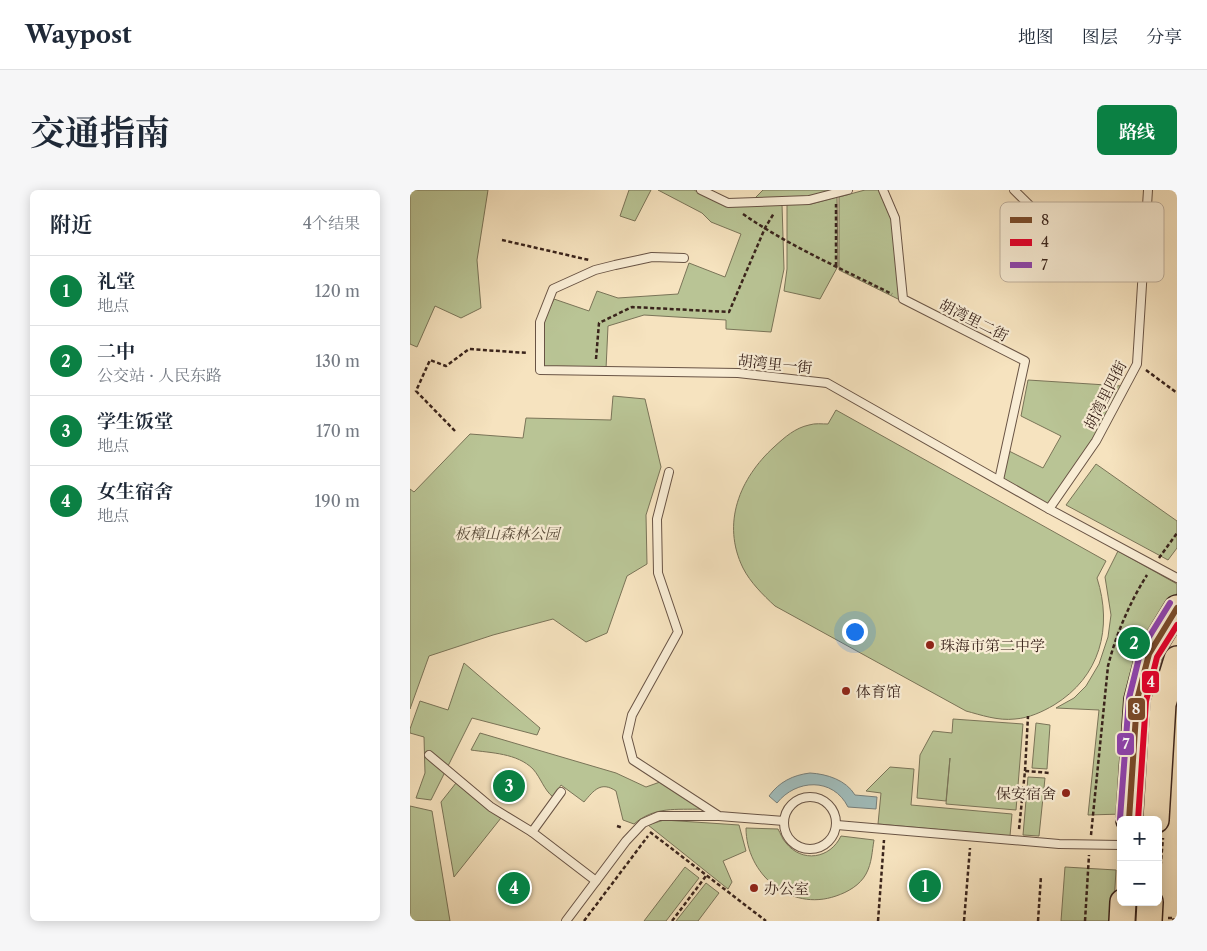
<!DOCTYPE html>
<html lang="zh">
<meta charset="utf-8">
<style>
body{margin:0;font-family:"Libre Caslon Text","Noto Serif SC",serif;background:#f6f6f7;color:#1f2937}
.controls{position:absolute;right:15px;bottom:15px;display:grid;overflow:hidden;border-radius:8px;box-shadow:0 2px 12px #0003}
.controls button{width:45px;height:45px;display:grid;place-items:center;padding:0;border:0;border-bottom:1px solid #e0e1e3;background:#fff;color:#1f2937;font:25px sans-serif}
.you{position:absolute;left:444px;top:441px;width:18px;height:18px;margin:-12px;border:4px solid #fff;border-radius:50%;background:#1a73e8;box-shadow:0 0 0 8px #1a73e833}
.badge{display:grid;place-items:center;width:32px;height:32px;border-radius:50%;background:#0b8043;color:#fff;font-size:16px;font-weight:700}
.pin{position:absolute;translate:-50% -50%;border:2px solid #fff;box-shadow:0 1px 5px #0006}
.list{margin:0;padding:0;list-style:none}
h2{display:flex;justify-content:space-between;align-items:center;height:65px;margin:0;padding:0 20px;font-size:21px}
h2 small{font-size:16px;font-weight:400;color:#747a83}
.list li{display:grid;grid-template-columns:32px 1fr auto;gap:15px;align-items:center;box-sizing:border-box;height:70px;padding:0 20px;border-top:1px solid #e0e1e3}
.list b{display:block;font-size:19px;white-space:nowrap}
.list p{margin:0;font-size:16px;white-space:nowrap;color:#747a83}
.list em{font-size:16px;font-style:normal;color:#747a83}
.map{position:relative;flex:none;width:767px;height:731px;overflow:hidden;border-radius:8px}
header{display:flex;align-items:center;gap:30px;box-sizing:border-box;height:70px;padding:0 25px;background:#fff;border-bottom:1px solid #e0e1e3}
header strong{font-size:24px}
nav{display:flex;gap:28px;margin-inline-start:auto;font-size:18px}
.intro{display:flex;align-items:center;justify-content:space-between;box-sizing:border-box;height:120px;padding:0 30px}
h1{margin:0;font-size:35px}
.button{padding:12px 22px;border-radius:8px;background:#0b8043;color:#fff;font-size:18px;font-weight:700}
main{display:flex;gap:30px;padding:0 30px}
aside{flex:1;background:#fff;border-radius:8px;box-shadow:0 2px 12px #0003}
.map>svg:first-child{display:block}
.green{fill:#b9c495;stroke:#7a7458}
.water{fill:#a0bcbb;stroke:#777f7b}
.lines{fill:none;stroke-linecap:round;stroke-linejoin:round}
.lane-casing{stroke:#695445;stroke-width:10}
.primary-casing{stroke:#3a241c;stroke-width:28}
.path{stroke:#3a241c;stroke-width:2.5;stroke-dasharray:4 2.5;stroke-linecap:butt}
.lane{stroke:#f9edd5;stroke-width:8}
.primary{stroke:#f6e3bf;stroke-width:25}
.bus-1-casing{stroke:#f9edd5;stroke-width:10}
.bus-2-casing{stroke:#f9edd5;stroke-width:10}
.bus-3-casing{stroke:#f9edd5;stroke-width:10}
.bus-1{stroke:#7a4b2a;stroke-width:6}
.bus-2{stroke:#e4002b;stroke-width:6}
.bus-3{stroke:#8e44ad;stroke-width:6}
.poi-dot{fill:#8f2418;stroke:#f9edd5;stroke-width:2}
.labels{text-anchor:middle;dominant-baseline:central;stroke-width:4.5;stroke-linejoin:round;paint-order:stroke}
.street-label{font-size:15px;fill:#3a241c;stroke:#f9edd5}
.park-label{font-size:15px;font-style:italic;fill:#5a4c3a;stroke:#f9edd5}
.poi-label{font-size:15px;fill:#3a241c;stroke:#f9edd5;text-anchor:start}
.key{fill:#f9edd5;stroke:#c0b19e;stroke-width:1}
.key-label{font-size:14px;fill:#3a241c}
.line-badge{stroke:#f9edd5;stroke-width:2}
.badge-label{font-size:14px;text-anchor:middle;font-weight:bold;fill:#fff}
</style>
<header>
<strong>Waypost</strong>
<nav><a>地图</a><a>图层</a><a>分享</a></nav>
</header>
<div class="intro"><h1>交通指南</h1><a class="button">路线</a></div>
<main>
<aside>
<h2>附近<small>4个结果</small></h2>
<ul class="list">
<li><span class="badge">1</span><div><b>礼堂</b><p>地点</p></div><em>120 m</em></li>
<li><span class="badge">2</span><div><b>二中</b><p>公交站 · 人民东路</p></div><em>130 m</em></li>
<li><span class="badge">3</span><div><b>学生饭堂</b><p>地点</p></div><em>170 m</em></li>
<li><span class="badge">4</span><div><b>女生宿舍</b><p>地点</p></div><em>190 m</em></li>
</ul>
</aside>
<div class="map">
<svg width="767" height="731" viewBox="0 0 767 731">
<rect width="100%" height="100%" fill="#f6e3bf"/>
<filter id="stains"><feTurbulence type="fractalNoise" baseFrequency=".004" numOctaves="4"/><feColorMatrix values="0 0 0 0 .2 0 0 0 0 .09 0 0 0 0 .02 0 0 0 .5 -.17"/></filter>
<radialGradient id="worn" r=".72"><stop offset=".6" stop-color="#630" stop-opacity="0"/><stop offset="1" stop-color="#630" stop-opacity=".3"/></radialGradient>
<g class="green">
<polygon points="0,0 78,0 67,70 71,118 51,128 25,116 7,157 0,154"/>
<polygon points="219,0 241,0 225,31 210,26"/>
<polygon points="248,0 284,0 316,16 372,14 374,79 361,142 316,139 316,130 234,125 198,136 196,179 133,178 133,132 144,109 179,121 187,101 208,108 268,104 279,73 315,87 331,44 301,32 292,23"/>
<polygon points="353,0 424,0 398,7 345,8"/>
<polygon points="455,0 469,0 482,29 490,110 429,80 429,7"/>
<polygon points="427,7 428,76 410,109 374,101 377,79 377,14 401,14"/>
<polygon points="618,190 712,196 683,248 638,316 593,288 599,261 633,278 651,246 611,226"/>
<polygon points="203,206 235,209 251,277 236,325 237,374 217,386 197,443 176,452 143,429 83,445 19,466 0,519 0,299 4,302 60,244 113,248 116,228 201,230"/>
<path d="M426 220 696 371 687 388C703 438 690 487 644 515 632 522 619 528 605 529 588 531 571 525 556 521L365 416C353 405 340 392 333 378 311 333 330 288 364 257 375 247 385 238 399 235 405 233 412 234 418 234Z"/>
<polygon points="686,274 767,331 767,358 758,370 656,315"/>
<polygon points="708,361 767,394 767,403 735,459 713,624 678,625 689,520 646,518 664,508 676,496 689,474 698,447 701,425 695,387"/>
<polygon points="54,473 130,538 127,545 62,528 21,610 6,608 15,583 14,547 0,543 0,539 10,511 38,520"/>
<polygon points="543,529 613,534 606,620 536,614 540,568 536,611 507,608 510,565 523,541 542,543"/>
<polygon points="626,533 640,535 637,579 622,578"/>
<path d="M70 543 206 583 236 597 250 592 292 619C266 620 245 616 224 634L213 630 206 601C191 591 184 600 174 612L151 595 143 607C134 600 131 588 123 579 107 563 81 563 61 560Z"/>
<polygon points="480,577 504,579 501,615 602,624 600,646 468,634 471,603 456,601"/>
<polygon points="618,587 635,588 629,646 613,645"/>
<polygon points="46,593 91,628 44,687 31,612"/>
<polygon points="0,616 22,621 40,731 0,731"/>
<polygon points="254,630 329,635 336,661 313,671 322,692 318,699 238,635"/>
<path d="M336 638 368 639C371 644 372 649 376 653 392 673 420 669 431 646L464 650C462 661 462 673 456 684 450 695 438 702 426 706 380 722 336 684 336 638Z"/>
<polygon points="275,677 289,688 256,731 234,731"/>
<polygon points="655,677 706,680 703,731 651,731"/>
<polygon points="296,693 309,703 288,731 266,731"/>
</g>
<path class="water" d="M400 583C417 584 436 590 445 605L467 607 466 619 438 617C423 587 386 589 367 613L359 606C369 592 383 585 400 583Z"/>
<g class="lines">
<g class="lane-casing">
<g id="lane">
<polyline points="291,0 318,13 399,10 438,0"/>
<polyline points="473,0 485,28 493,109 615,171 589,290"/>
<polyline points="604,0 664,59"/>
<polyline points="274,68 242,67 205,75 185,80 143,99 130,132 130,180 328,183 417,193 639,319 767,388"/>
<polyline points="259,282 247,329 248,383 268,442 222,525 217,547 223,570 309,626 374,631"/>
<polyline points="639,319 686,251 727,174 738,0"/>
<polyline points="19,565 81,617 122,642"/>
<polyline points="151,602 122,642 186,691"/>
<circle cx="400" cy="633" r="26"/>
<polyline points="427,635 649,654 711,655"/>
<polyline points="156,731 216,651 233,633 249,626 307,626"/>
</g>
</g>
<g class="primary-casing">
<g id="primary">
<polyline points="719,630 727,510 739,464 767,418"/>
<polyline points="746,630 753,514 767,469"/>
<polyline points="712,731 713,712"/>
<polyline points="739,731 740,712"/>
</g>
</g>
<g class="path">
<path d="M333 24C379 56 432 79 482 104"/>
<polyline points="92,50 179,70"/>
<polyline points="426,76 426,14"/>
<polyline points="186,169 189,133 222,117 319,122 355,38 364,23"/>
<polyline points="736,180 767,203"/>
<polyline points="45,241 6,201 20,170 36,176 59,159 118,163"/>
<polyline points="749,368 767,343"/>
<polyline points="615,581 618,526"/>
<polyline points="207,636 213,638"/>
<polyline points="609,639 615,581 640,583"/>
<polyline points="240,642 356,731"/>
<path d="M681 645 698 476C706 444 720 412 737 385"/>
<polyline points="749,695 753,648"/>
<polyline points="758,728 764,728 763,731"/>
<polyline points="174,731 238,646"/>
<polyline points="262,731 296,686"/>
<polyline points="468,731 474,650"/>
<polyline points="554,731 560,658"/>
<polyline points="628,731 631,686"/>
<polyline points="675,731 679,665"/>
</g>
<use href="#lane" class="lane"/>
<use href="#primary" class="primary"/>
<g class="bus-1-casing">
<polyline id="bus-1" points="719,630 727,510 739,464 767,418"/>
</g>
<g class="bus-2-casing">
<polyline id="bus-2" points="728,630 736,511 747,467 767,435"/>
</g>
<g class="bus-3-casing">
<polyline id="bus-3" points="710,629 719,508 731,460 760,413"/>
</g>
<use href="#bus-1" class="bus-1"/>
<use href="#bus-2" class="bus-2"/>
<use href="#bus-3" class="bus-3"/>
</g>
<g class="poi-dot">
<circle cx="520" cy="455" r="5"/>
<circle cx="436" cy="501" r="5"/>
<circle cx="656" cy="603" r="5"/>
<circle cx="344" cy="698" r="5"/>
</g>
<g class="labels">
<g class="street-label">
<text transform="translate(564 130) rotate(27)">胡湾里二街</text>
<text transform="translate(365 174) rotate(6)">胡湾里一街</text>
<text transform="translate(695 205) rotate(-63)">胡湾里四街</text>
</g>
<g class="park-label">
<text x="97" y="343">板樟山森林公园</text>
</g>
<g class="poi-label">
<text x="530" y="455">珠海市第二中学</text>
<text x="446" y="501">体育馆</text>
<text x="646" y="603" text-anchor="end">保安宿舍</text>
<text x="354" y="698">办公室</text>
</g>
</g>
<rect x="590" y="12" width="164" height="80" rx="8" class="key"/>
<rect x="600" y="27" width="22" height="6" fill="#7a4b2a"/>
<rect x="600" y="49" width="22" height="7" fill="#e4002b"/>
<rect x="600" y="72" width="22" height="6" fill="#8e44ad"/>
<g class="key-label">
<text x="631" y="35">8</text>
<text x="631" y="57">4</text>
<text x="631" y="80">7</text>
</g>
<g class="line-badge">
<rect x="731" y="480" width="19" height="24" rx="5" fill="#e4002b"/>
<rect x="717" y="507" width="19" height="24" rx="5" fill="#7a4b2a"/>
<rect x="706" y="542" width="19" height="24" rx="5" fill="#8e44ad"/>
</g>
<g class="badge-label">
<text x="741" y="497">4</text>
<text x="726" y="524">8</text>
<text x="716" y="559">7</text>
</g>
<rect width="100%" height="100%" filter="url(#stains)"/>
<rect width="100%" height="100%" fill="url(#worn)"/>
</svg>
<div class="controls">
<button>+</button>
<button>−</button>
</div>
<div class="you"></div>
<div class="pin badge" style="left:515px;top:696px">1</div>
<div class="pin badge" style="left:724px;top:453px">2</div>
<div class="pin badge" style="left:99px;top:596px">3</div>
<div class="pin badge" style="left:104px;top:698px">4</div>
</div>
</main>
